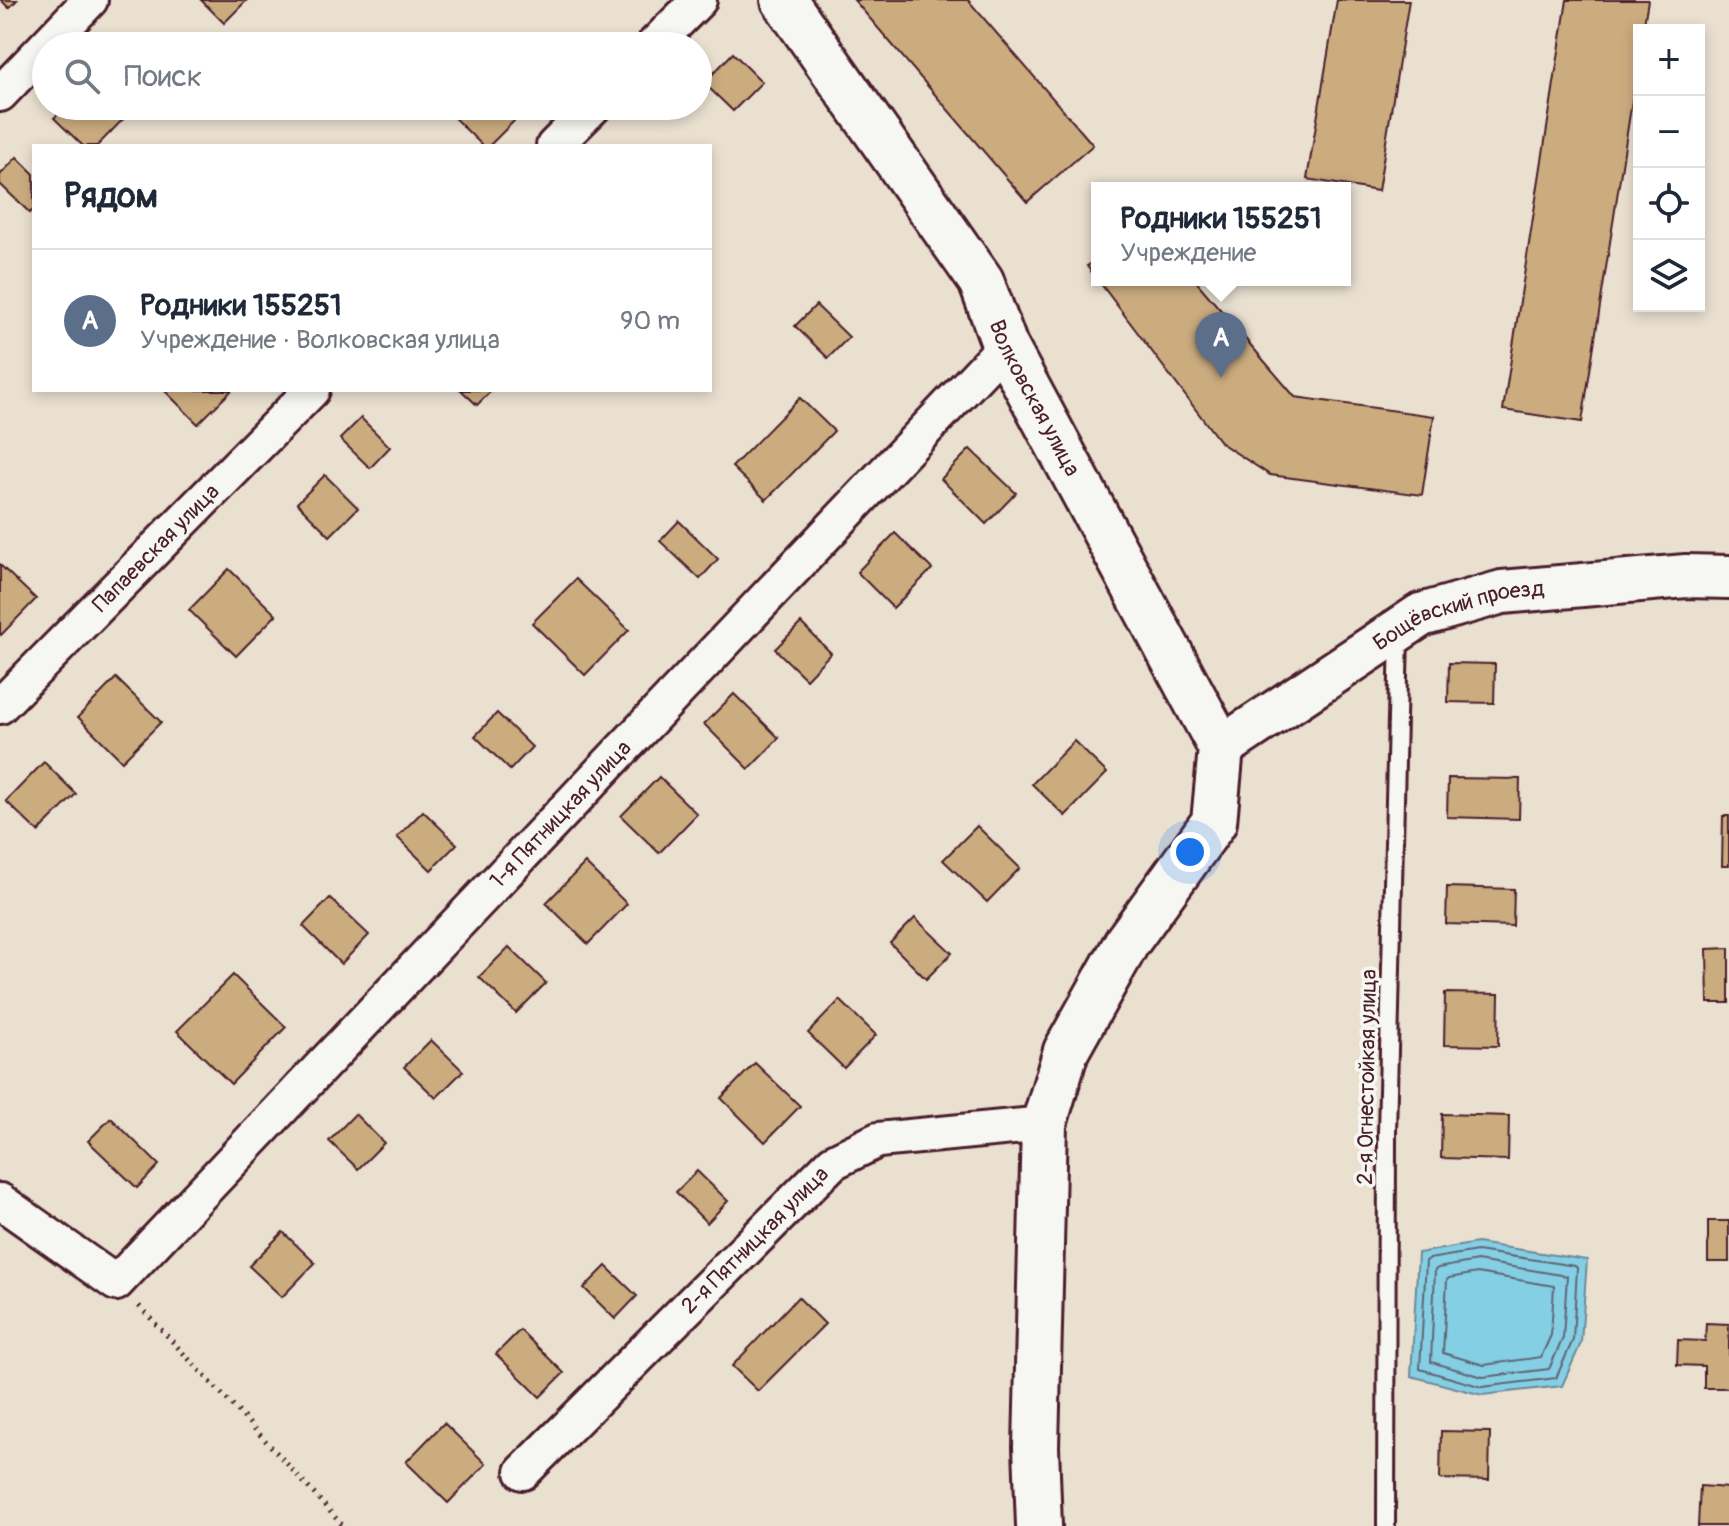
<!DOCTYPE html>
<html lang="ru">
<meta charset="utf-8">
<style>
body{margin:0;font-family:Pangolin,sans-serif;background:#f6f6f7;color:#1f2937}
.controls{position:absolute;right:24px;top:24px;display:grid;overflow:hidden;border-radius:0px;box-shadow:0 4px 12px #0003}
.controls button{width:72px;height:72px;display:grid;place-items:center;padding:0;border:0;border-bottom:2px solid #e0e1e3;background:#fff;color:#1f2937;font:40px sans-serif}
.you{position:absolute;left:1190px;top:852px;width:28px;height:28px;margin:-20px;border:6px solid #fff;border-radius:50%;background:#1a73e8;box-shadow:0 0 0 12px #1a73e833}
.badge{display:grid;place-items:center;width:52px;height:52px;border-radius:50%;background:#d1495b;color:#fff;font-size:26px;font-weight:700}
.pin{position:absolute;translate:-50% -66px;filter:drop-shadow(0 2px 4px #0008)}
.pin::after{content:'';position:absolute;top:42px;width:28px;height:24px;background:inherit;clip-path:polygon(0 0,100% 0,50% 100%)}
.popup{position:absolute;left:1091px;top:182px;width:260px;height:104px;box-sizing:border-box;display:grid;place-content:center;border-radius:0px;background:#fff;filter:drop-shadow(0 2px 6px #0005);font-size:26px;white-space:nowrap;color:#747a83}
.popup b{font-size:30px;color:#1f2937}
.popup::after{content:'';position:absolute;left:50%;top:100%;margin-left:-16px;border:16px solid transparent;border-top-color:#fff}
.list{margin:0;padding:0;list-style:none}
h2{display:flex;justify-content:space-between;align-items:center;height:104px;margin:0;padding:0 32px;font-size:34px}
h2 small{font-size:26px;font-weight:400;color:#747a83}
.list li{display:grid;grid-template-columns:52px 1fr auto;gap:24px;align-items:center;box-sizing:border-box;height:144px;padding:0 32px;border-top:2px solid #e0e1e3}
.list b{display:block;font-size:30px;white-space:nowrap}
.list p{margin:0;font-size:26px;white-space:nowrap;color:#747a83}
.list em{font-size:26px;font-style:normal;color:#747a83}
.icon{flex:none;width:44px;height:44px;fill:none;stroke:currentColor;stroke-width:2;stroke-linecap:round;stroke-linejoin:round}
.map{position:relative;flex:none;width:1729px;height:1526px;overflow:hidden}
.search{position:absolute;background:#fff;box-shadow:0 4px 12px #0003;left:32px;top:32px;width:680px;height:88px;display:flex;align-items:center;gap:20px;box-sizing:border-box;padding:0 28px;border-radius:44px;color:#747a83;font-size:30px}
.panel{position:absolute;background:#fff;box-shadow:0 4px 12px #0003;left:32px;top:144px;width:680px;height:248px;border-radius:0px}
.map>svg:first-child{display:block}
.water{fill:#84cfe4;stroke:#6d899a;stroke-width:2}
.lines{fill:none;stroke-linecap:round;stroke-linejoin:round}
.shore{stroke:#616575;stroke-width:2}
.building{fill:#cbac7f;stroke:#4a1f2b;stroke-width:2}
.service-casing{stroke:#4a1f2b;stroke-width:22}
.minor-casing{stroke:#4a1f2b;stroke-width:40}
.tertiary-casing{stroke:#4a1f2b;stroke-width:48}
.secondary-casing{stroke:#4a1f2b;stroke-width:50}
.path{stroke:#4a1f2b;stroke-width:5;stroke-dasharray:2 6;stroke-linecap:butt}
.service{stroke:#f6f6f2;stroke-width:16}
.minor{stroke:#f6f6f2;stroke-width:34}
.tertiary{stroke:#f6f6f2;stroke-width:42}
.secondary{stroke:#f6f6f2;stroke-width:44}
.labels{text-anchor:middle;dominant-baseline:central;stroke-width:7;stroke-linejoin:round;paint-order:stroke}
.street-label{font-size:22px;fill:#4a1f2b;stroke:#f6f6f2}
</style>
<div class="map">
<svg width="1729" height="1526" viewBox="0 0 1729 1526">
<rect width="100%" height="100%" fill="#e9e0d0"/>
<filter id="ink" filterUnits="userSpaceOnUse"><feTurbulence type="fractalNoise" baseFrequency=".0125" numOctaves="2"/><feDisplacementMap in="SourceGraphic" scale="16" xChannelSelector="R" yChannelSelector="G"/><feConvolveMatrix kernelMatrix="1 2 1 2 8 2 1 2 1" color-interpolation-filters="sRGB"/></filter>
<g filter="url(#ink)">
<polygon class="water" points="1477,1243 1587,1260 1581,1343 1562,1386 1482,1395 1411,1376 1418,1253"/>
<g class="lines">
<g class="shore">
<polygon points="1477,1251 1575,1266 1577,1268 1573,1340 1556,1378 1482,1387 1420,1369 1426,1261 1429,1259"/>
<polygon points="1477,1261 1567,1276 1563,1338 1549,1369 1483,1377 1431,1362 1435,1270 1438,1268"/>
<polygon points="1477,1273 1554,1286 1551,1335 1541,1357 1484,1365 1443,1353 1447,1280 1449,1278"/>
</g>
</g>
<g class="building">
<polygon points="1,0 17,0 9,8"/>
<polygon points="201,0 247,0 224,23"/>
<polygon points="854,0 968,0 1093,145 1027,202"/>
<polygon points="1337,0 1409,0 1378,191 1307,179"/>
<polygon points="1567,0 1648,0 1643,30 1639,30 1639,56 1582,422 1503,410"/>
<polygon points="733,53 762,82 733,111 704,83"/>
<polygon points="66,106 136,106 97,146 83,146 54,118"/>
<polygon points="442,106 505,106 517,118 489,146 483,146"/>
<polygon points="17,157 34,174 34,209 30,213 0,184 0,175"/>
<polygon points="1097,260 1097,279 1087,266"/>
<polygon points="1098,280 1195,280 1295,397 1434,416 1422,495 1270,475 1221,443"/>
<polygon points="816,305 849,337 828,358 795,326"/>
<polygon points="164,390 232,390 198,424"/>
<polygon points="461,390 492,390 477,405"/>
<polygon points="800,398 834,431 766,500 732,467"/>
<polygon points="361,418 390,447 370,468 340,439"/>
<polygon points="970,449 1016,493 986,524 941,479"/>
<polygon points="325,475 358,508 330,536 297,503"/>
<polygon points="679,521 718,559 700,579 660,541"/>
<polygon points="895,533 932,569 893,608 857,572"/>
<polygon points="0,565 36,599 1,635 0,634"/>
<polygon points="229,569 276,615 236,656 189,610"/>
<polygon points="576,579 629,630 585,675 532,623"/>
<polygon points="801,623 831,653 806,679 775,649"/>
<polygon points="1449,663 1495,664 1494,703 1448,702"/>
<polygon points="116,678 161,722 122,761 78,717"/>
<polygon points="734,694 779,738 749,769 704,724"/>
<polygon points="497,713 532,747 510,770 475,736"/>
<polygon points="1074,741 1107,773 1065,816 1032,784"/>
<polygon points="44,762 76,794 38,832 6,801"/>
<polygon points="659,777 697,814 659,853 621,816"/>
<polygon points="1448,778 1520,779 1519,819 1447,817"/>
<polygon points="423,811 457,844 431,870 397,837"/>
<polygon points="1723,816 1729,816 1729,866 1722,866"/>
<polygon points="977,826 1020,868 987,902 943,860"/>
<polygon points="585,863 627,904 588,944 546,903"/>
<polygon points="1447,887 1514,889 1513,926 1446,924"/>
<polygon points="330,898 369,935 341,964 303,926"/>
<polygon points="915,918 952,953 926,979 890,943"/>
<polygon points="509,947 546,983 516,1013 479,977"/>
<polygon points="1729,948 1729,1003 1708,1003 1707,949"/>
<polygon points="233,975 286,1027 231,1084 177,1031"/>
<polygon points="1445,993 1499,994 1498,1046 1444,1045"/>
<polygon points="840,1000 876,1035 844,1068 808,1033"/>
<polygon points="431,1040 463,1071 436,1098 404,1067"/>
<polygon points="755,1063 800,1106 765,1142 721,1098"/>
<polygon points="355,1114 384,1143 358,1169 329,1141"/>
<polygon points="1442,1114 1509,1116 1508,1160 1441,1158"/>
<polygon points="111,1118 159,1165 137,1188 88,1141"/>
<polygon points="697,1171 728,1201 707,1223 676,1192"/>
<rect x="1708" y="1221" width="21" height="41"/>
<polygon points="283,1232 315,1263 282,1297 249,1266"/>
<polygon points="606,1266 637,1296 615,1319 584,1288"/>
<polygon points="798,1297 825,1324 758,1391 732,1366"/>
<polygon points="1706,1323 1729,1324 1729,1388 1704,1388 1704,1366 1677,1365 1678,1340 1705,1341"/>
<polygon points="520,1330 564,1373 540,1397 496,1354"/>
<polygon points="444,1423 486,1464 448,1503 406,1462"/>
<polygon points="1441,1431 1490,1432 1489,1480 1440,1479"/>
<polygon points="1700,1486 1729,1488 1729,1526 1698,1526"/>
</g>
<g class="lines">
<g class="service-casing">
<polyline id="service" points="1386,1526 1387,1133 1399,635"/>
</g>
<g class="minor-casing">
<g id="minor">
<polyline points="653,46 699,0"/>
<polyline points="0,94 90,0"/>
<polyline points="554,146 594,106"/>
<path id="s1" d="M0 706 312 390"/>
<path id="s2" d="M0 1201 116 1283 1005 346"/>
<path id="s3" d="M523 1472 833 1162 878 1140 1044 1124"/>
</g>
</g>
<g class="tertiary-casing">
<g id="tertiary">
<path id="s4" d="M1221 748 1421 615 1502 592 1686 576 1729 577"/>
</g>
</g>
<g class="secondary-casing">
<g id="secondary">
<path id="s5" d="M784 0 981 281 1005 346 1221 748 1214 822 1127 942 1066 1051 1044 1124 1036 1447 1039 1526"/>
</g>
</g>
<polyline class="path" points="139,1306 279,1455 343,1526"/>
<use href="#service" class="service"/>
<use href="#minor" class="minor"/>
<use href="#tertiary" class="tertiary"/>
<use href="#secondary" class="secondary"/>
</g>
</g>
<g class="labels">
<g class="street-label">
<text stroke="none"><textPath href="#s5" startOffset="472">Волковская улица</textPath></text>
<text stroke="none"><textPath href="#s1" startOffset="222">Папаевская улица</textPath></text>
<text stroke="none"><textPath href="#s4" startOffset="276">Бощёвский проезд</textPath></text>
<text stroke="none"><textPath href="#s2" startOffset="788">1-я Пятницкая улица</textPath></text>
<text transform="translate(1367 1077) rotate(-89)">2-я Огнестойкая улица</text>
<text stroke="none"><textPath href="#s3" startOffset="328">2-я Пятницкая улица</textPath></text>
</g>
</g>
</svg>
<div class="controls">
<button>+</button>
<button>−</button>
<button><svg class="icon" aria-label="locate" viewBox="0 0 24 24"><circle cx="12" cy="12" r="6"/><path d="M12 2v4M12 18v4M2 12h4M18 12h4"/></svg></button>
<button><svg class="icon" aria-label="layers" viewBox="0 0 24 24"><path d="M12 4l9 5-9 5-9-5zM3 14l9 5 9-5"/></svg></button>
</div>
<div class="you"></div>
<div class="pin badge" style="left:1221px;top:378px;background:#5c6f8a">A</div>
<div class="popup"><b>Родники 155251</b>Учреждение</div>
<div class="search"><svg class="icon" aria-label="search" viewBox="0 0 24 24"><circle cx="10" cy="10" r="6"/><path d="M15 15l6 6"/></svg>Поиск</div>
<section class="panel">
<h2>Рядом<small></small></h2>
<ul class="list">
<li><span class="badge" style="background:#5c6f8a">A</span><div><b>Родники 155251</b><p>Учреждение · Волковская улица</p></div><em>90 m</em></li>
</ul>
</section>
</div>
